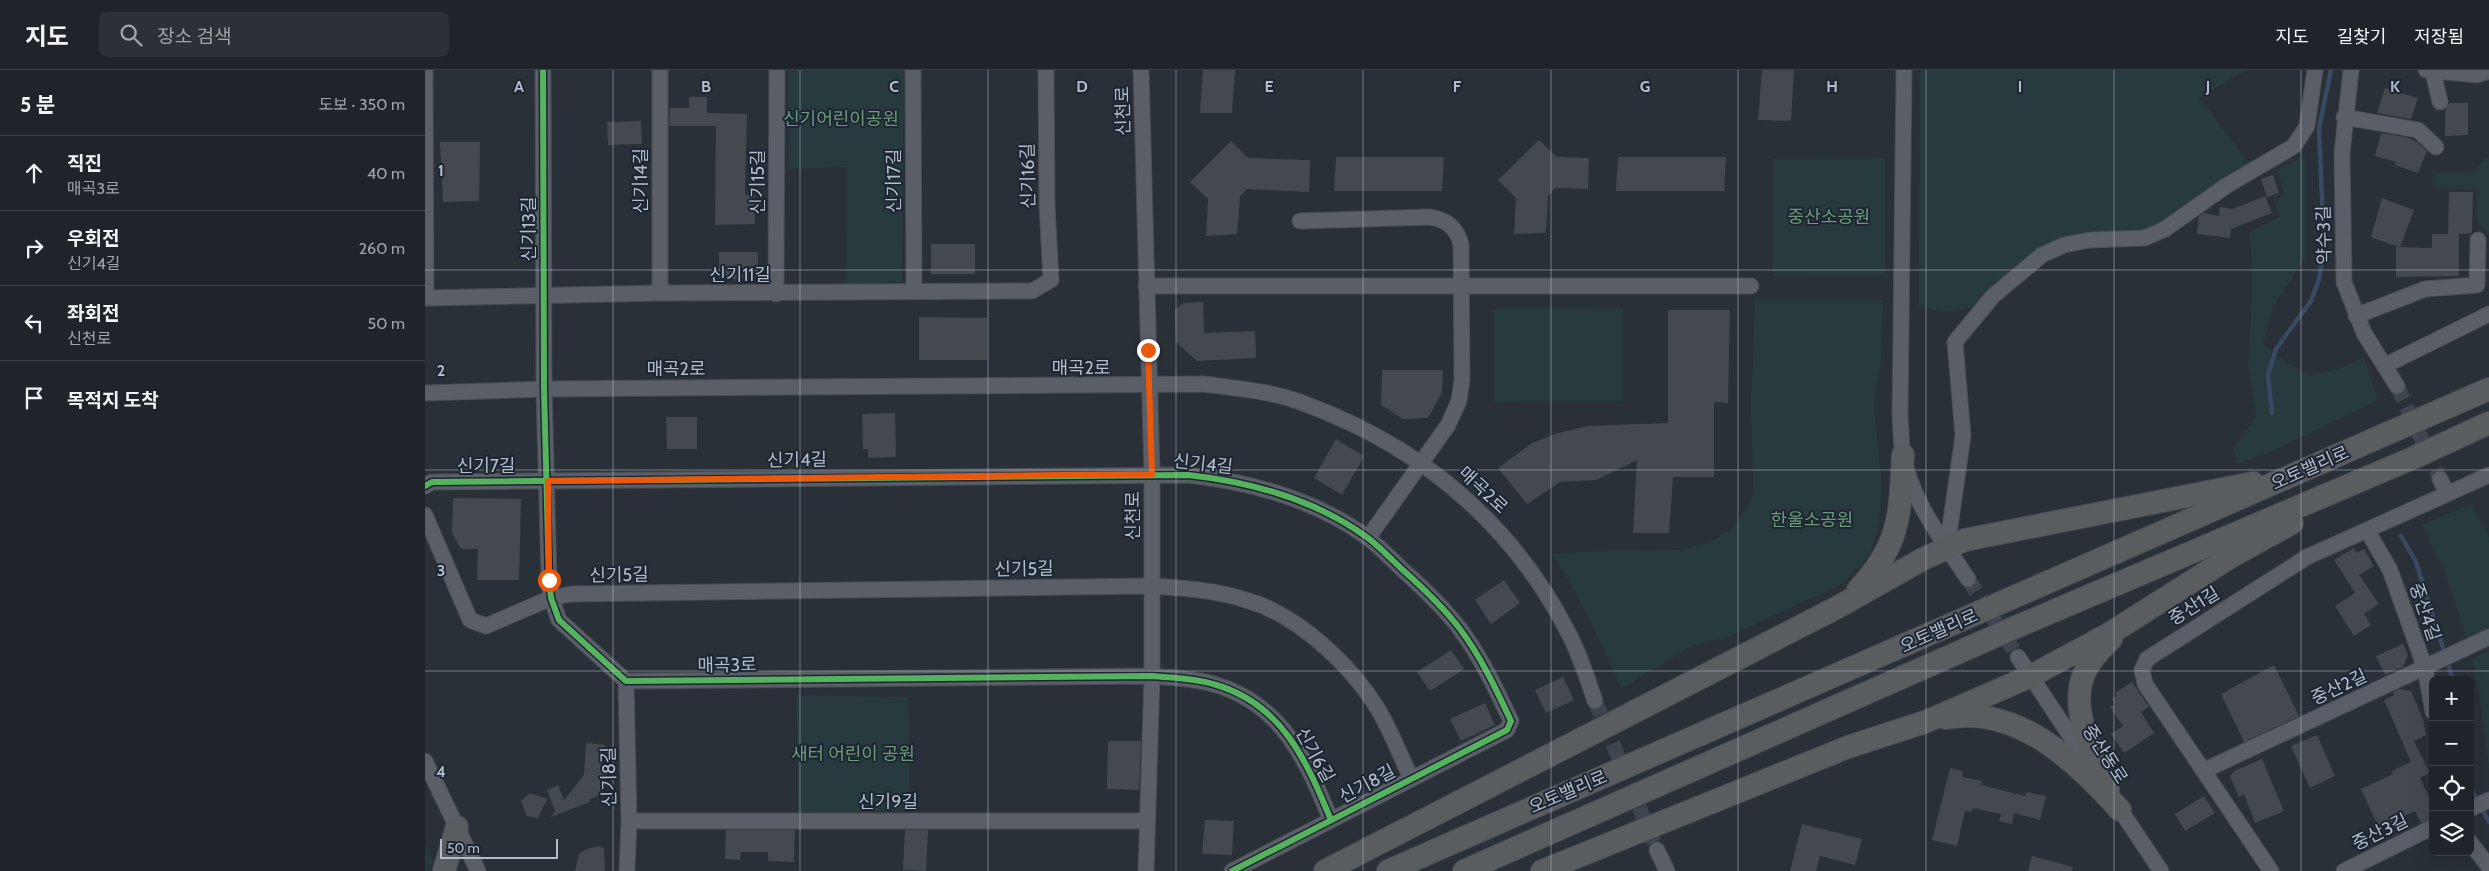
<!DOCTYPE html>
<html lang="ko">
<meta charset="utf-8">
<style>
body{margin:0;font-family:Cabin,"Noto Sans KR",sans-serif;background:#2d3036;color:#f1f3f6}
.controls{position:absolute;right:15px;bottom:15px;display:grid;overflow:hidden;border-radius:8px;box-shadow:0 5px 20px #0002}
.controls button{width:45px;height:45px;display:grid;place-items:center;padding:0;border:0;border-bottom:1px solid #3d4147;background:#20242a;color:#f1f3f6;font:25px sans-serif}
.scale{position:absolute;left:15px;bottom:12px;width:118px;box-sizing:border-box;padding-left:5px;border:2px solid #b4bcc9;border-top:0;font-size:14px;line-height:18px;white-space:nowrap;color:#b4bcc9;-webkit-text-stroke:4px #1d2633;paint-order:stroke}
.stop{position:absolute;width:15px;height:15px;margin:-11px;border:4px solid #ea580c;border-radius:50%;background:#fff}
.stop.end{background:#ea580c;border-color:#fff;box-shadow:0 1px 5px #0008}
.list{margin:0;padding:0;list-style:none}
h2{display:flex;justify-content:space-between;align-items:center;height:65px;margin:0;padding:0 20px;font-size:21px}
h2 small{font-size:16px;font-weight:400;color:#a2a4a8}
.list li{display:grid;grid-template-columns:32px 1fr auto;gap:15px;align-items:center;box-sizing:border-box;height:75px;padding:0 20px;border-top:1px solid #3d4147}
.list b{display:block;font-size:19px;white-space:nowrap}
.list p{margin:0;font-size:16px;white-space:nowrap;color:#a2a4a8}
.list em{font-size:16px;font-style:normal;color:#a2a4a8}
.icon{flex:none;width:28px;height:28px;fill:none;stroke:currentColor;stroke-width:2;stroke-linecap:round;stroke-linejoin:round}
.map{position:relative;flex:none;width:2064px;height:801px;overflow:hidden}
header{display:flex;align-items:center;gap:30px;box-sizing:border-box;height:70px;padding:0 25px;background:#20242a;border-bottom:1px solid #3d4147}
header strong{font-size:24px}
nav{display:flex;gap:28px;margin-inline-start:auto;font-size:18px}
.search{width:350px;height:45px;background:#2d3036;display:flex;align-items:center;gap:12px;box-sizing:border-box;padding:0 18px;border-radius:8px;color:#a2a4a8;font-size:19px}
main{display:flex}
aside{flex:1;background:#20242a}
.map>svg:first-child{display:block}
.green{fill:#273a3e}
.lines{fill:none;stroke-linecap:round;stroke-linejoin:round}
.stream{stroke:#384963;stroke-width:4.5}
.building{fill:#444950}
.minor-tunnel{stroke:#3f454e;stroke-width:15;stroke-dasharray:15 8;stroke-linecap:butt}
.minor-casing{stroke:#484c53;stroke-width:17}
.highway-casing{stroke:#474c53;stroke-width:24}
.minor{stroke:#5a5e66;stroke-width:15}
.highway{stroke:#5a5d60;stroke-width:22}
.cycleway-casing{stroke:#1d2633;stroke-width:9}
.cycleway{stroke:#56b35d;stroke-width:6}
.route{stroke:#ea580c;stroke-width:6}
.grid{fill:none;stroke:#b4bcc9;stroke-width:1;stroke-opacity:0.55}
.labels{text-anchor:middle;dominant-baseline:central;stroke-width:4;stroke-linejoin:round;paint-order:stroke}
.street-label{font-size:18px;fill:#b4bcc9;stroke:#1d2633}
.park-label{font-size:18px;fill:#6b9a76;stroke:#1d2633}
.grid-label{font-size:16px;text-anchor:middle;font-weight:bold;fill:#b4bcc9;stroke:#1d2633;stroke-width:4;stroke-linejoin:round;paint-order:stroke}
</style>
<header>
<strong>지도</strong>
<div class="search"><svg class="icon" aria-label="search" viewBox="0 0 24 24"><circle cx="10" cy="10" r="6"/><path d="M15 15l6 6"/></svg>장소 검색</div>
<nav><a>지도</a><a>길찾기</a><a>저장됨</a></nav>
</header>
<main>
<aside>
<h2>5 분<small>도보 · 350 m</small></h2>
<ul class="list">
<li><svg class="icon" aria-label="ahead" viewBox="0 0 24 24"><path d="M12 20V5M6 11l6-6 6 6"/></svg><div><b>직진</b><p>매곡3로</p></div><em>40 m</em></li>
<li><svg class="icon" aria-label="right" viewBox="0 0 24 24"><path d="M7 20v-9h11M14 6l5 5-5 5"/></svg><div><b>우회전</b><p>신기4길</p></div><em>260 m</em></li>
<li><svg class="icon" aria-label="left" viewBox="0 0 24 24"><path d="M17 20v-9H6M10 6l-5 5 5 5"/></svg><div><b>좌회전</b><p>신천로</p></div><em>50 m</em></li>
<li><svg class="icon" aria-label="arrive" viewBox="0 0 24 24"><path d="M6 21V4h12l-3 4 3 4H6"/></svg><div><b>목적지 도착</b></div></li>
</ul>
</aside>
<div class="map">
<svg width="2064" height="801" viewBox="0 0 2064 801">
<rect width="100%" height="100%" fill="#2a3038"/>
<g class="green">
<polygon points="363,0 479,0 477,212 421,215 422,97 364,99"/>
<polygon points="1495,0 1821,0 1774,28 1825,94 1737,152 1717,161 1663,164 1551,237 1522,242 1494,236"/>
<polygon points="2064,85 2064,164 2052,154 2051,120 2013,118 2007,113 2010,103 2049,102"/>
<polygon points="1880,86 1880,188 1848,236 1838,274 1862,293 1884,305 1915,298 1939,288 1953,330 1848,381 1812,394 1808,378 1831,346 1823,292 1827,232 1827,189 1824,162 1854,147 1849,130 1859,125 1853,100"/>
<polygon points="1460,88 1460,205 1348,206 1348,89"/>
<path d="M1330 230H1458L1456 288 1449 337 1457 418 1454 453 1445 485 1415 515 1300 568 1269 575 1196 619C1176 571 1156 527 1127 484L1199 479 1258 480 1288 471 1307 458 1319 443 1328 424 1326 331Z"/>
<polygon points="1198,238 1198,331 1069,332 1069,239"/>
<polygon points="2046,434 2064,467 2064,559 2042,569 2016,493 1996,455"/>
<polygon points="2064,581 2064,699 2053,616 2047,589"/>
<polygon points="371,625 483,627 485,741 373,743"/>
<polygon points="0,775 8,791 2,801 0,801"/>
</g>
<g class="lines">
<g class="stream">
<polyline points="1847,343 1843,305 1851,279 1886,231 1894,209 1899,178 1894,58 1906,0"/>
<polyline points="1976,466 1991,492 2028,610"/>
<polyline points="2045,711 2046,719 2064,752"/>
</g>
</g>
<g class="building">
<polygon points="778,0 810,0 807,43 775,43"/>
<polygon points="1337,0 1369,0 1366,51 1333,50"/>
<polygon points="1960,18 1993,28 1986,49 1952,43"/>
<polygon points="264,27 282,27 282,43 322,44 320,125 330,125 330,154 290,155 291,56 244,56 245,38 264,38"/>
<polygon points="2024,33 2043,33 2043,65 2020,66 2020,40"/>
<polygon points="216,51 217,74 183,75 182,52"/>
<polygon points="1956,63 1981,67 1992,72 2002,81 1993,103 1970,95 1971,92 1950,86"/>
<polygon points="1114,70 1132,87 1164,88 1163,119 1130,118 1123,126 1121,163 1089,164 1091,128 1073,110"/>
<polygon points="806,71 823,88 885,90 884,122 822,119 815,127 812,164 781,166 783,129 765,112"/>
<polygon points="15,72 55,72 54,131 18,132"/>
<polygon points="911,87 1019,87 1017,121 909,121"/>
<polygon points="1193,87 1301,87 1299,121 1191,121"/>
<polygon points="1848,105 1854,123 1842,127 1836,109"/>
<polygon points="2024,122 2048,122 2047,163 2034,164 2034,206 1971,207 1971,177 1974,177 1946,167 1957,128 1989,140 1975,177 2007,178 2007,164 2023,164"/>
<polygon points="1840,126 1847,143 1806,159 1805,168 1772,164 1774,146 1778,143 1794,146 1795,137 1808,139"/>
<rect x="506" y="174" width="44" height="30"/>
<polygon points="294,182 333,182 333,208 294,209"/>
<polygon points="778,232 779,263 830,261 831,288 772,291 751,272 750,240 758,233"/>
<polygon points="1243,240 1305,240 1303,333 1289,332 1289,407 1248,407 1244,463 1208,463 1212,390 1171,410 1135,412 1102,434 1073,398 1107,373 1133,363 1162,356 1243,353"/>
<polygon points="494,247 562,248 562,290 494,290"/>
<polygon points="957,300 1018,300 1017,322 1003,348 978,349 956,335"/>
<polygon points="470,343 471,387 443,388 443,379 438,379 437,344"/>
<polygon points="241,347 272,347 272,379 242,379"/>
<polygon points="911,369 939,386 917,425 889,408"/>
<polygon points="28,428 96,429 94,510 52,510 53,479 36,479 27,463"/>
<polygon points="1929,478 1932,483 1939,479 1949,496 1934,505 1954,534 1939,544 1946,555 1929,566 1910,536 1930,523 1909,490"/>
<polygon points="1079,510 1095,533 1066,554 1050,530"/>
<polygon points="1978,574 1983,585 1978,597 1960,605 1951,586"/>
<polygon points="1026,580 1039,599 1005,621 992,602"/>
<polygon points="1849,595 1874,646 1819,672 1796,624"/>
<polygon points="1138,607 1149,630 1121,643 1110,620"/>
<polygon points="1707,612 1724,637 1716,642 1729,663 1699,683 1686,664 1698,656 1685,637 1690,634 1687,629 1692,626 1690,623"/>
<polygon points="1974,619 1986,621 1998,649 2001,665 1989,671 2005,703 1995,708 2008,735 2008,748 1996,753 1990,741 1954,758 1936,719 1968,704 1967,701 1986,692 1959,630 1969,625 1968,622"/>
<polygon points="1060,633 1070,655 1036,671 1025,649"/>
<polygon points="1892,665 1910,706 1885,718 1866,676"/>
<polygon points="683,671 716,671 714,720 682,719"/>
<polygon points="161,673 180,675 182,682 175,697 183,702 178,711 179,723 165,729 165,732 126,747 130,741 122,720 133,715 139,730 159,705"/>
<polygon points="1837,689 1859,741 1830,753 1819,724 1814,727 1805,706 1809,701"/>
<polygon points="1525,698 1538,701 1537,707 1557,711 1556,715 1600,726 1601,722 1621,726 1615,750 1589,743 1587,754 1574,751 1576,744 1548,738 1547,742 1540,741 1532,776 1507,770"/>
<polygon points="105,723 122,729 113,748 102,746 96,731"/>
<polygon points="1779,726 1790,743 1760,761 1750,744"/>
<polygon points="780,750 809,751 807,785 777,784"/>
<polygon points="1377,754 1437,769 1430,795 1395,786 1391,801 1365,801"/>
<polygon points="301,760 370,760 369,792 343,791 343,782 316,782 315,790 300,789"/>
<polygon points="480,760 503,760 501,801 478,800"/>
<polygon points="173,776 179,778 180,801 150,801 154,784 162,779"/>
<polygon points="1607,786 1648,797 1647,801 1603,801"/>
</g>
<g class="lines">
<g class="minor-tunnel">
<polyline points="1972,316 2015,409"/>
<polyline points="1543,509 1593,587"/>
<polyline points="1170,631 1232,780"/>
</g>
<g class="minor-casing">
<g id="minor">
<polyline points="0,0 1,228"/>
<path d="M118 0 119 319 124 510 126 528 134 550 201 611 727 606C747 608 768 608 788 614 857 633 881 690 906 750"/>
<polyline points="488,0 489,221"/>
<polyline points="716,0 727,404 727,606 721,801"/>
<path d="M1479 0 1475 346C1476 359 1476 373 1478 385 1486 430 1518 471 1543 509"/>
<polyline points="1926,0 1917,83 1919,212 1939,263 1972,316"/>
<polyline points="2001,0 2052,5 2064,1"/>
<polyline points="2008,2 2015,32"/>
<polyline points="1919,47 1993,60 2011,77"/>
<path d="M875 151 1005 147C1022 150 1031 157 1036 174L1037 309 1034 331 1023 355 943 468"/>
<polyline points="721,216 1326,216"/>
<polyline points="235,223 235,0"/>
<polyline points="351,224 352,0"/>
<polyline points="0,228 235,223 607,221 626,210 622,134 621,0"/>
<polyline points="1931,246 2000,219 2052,215 2053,170"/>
<polyline points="1961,295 2064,244"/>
<path d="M0 323 119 319 778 314C810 318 845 321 875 332 994 375 1086 451 1144 564 1155 585 1162 608 1170 631"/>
<polyline points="2015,409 2022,423"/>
<path d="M0 416 7 412 763 405C826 412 890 429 943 468 956 478 967 490 979 501 999 519 1019 538 1035 559 1056 587 1071 619 1086 651L1082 660 807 801"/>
<path d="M0 445 45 550 61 556 126 528 146 524 727 516C759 518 790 520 821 530 875 545 933 601 959 650 969 669 977 689 986 708"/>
<polyline points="1942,460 1965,500 2000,598 2008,642"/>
<polyline points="1522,478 1538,366 1530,272 1568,226 1617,185 1639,175 1665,170 1720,168 1740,159 1801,116 1869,76 1882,56 1890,0"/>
<polyline points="1593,587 1664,694"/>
<polyline points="201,611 204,751 202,801"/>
<polyline points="0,691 53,801"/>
<polyline points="1780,700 2064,567"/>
<polyline points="1690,732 1736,801"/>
<polyline points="2045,739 2064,730"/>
<polyline points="204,751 722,751"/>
<polyline points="2045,772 2064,797"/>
<polyline points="1232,780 1242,801"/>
<polyline points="1846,801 1720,614 1717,600 1722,589 1882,487 2064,405"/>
<polyline points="1919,801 2008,757"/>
</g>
</g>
<g class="highway-casing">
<g id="highway">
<path d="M1433 520C1476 474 1475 444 1478 385"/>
<path d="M1521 648C1592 634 1652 692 1695 740"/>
<path d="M1683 719C1669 685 1645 643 1658 606 1664 591 1675 580 1686 569"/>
<polyline points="19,801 32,757"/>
<polyline points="900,801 1413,537 1498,489 1540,470 1828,413"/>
<polyline points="963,801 2064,319"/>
<polyline points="1039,801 1591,557 1988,388 2064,353"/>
<polyline points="1117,801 1423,677 1500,652 1606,606 1684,564 1807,486 1867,453"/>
</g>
</g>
<use href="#minor" class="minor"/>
<use href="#highway" class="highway"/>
<g class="cycleway-casing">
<g id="cycleway">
<path d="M118 0 119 319 124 510 126 528 134 550 201 611 727 606C747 608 768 608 788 614 857 633 881 690 906 750"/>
<path d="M0 416 7 412 763 405C826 412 890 429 943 468 956 478 967 490 979 501 999 519 1019 538 1035 559 1056 587 1071 619 1086 651L1082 660 807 801"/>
</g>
</g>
<use href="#cycleway" class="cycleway"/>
</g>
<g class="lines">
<polyline class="route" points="124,510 123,411 727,404 723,280"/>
</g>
<path class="grid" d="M188 0V801M375 0V801M563 0V801M751 0V801M938 0V801M1126 0V801M1313 0V801M1501 0V801M1689 0V801M1876 0V801M0 200H2064M0 400H2064M0 601H2064"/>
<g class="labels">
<g class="street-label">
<text transform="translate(698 41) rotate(-91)">신천로</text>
<text transform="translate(603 106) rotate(-91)">신기16길</text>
<text transform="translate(216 111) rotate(-90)">신기14길</text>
<text transform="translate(469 111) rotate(-90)">신기17길</text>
<text transform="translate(333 112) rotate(-90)">신기15길</text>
<text transform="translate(104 159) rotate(-90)">신기13길</text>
<text transform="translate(1899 165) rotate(-91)">약수3길</text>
<text x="315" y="205">신기11길</text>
<text x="656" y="298">매곡2로</text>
<text x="251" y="299">매곡2로</text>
<text transform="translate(372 390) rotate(-1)">신기4길</text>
<text transform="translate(778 394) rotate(6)">신기4길</text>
<text x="61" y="396">신기7길</text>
<text transform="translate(1885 398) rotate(-24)">오토밸리로</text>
<text transform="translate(1058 420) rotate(43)">매곡2로</text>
<text transform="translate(708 446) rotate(-90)">신천로</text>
<text transform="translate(599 499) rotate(-1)">신기5길</text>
<text transform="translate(194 505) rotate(-1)">신기5길</text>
<text transform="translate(1769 536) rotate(-32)">중산1길</text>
<text transform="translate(2000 542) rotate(71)">중산4길</text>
<text transform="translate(1514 561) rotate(-24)">오토밸리로</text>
<text transform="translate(302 595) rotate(-1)">매곡3로</text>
<text transform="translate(1914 617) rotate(-25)">중산2길</text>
<text transform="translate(1680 684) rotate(57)">중산동로</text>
<text transform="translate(890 685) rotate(61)">신기6길</text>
<text transform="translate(184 707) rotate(-91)">신기8길</text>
<text transform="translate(942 714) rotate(-28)">신기8길</text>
<text transform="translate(1143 722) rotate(-23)">오토밸리로</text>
<text x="463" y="732">신기9길</text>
<text transform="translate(1955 762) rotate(-26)">중산3길</text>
</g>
<g class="park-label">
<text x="416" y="49">신기어린이공원</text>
<text x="1404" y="147">중산소공원</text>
<text x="1387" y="450">한울소공원</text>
<text x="428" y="684">새터 어린이 공원</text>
</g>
</g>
<g class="grid-label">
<text x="94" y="22">A</text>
<text x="281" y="22">B</text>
<text x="469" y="22">C</text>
<text x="657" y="22">D</text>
<text x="844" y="22">E</text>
<text x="1032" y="22">F</text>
<text x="1220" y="22">G</text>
<text x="1407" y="22">H</text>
<text x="1595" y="22">I</text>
<text x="1783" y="22">J</text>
<text x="1970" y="22">K</text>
<text x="16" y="106">1</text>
<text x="16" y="306">2</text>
<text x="16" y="506">3</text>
<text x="16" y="707">4</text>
</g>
</svg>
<div class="controls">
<button>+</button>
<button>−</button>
<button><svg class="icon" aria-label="locate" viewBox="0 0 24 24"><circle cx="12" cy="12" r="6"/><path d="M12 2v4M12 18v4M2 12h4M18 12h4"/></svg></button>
<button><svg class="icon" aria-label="layers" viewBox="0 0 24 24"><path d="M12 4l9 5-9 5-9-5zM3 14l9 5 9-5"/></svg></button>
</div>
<div class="scale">50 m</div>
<div class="stop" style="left:124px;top:510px"></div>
<div class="stop end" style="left:723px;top:280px"></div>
</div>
</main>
